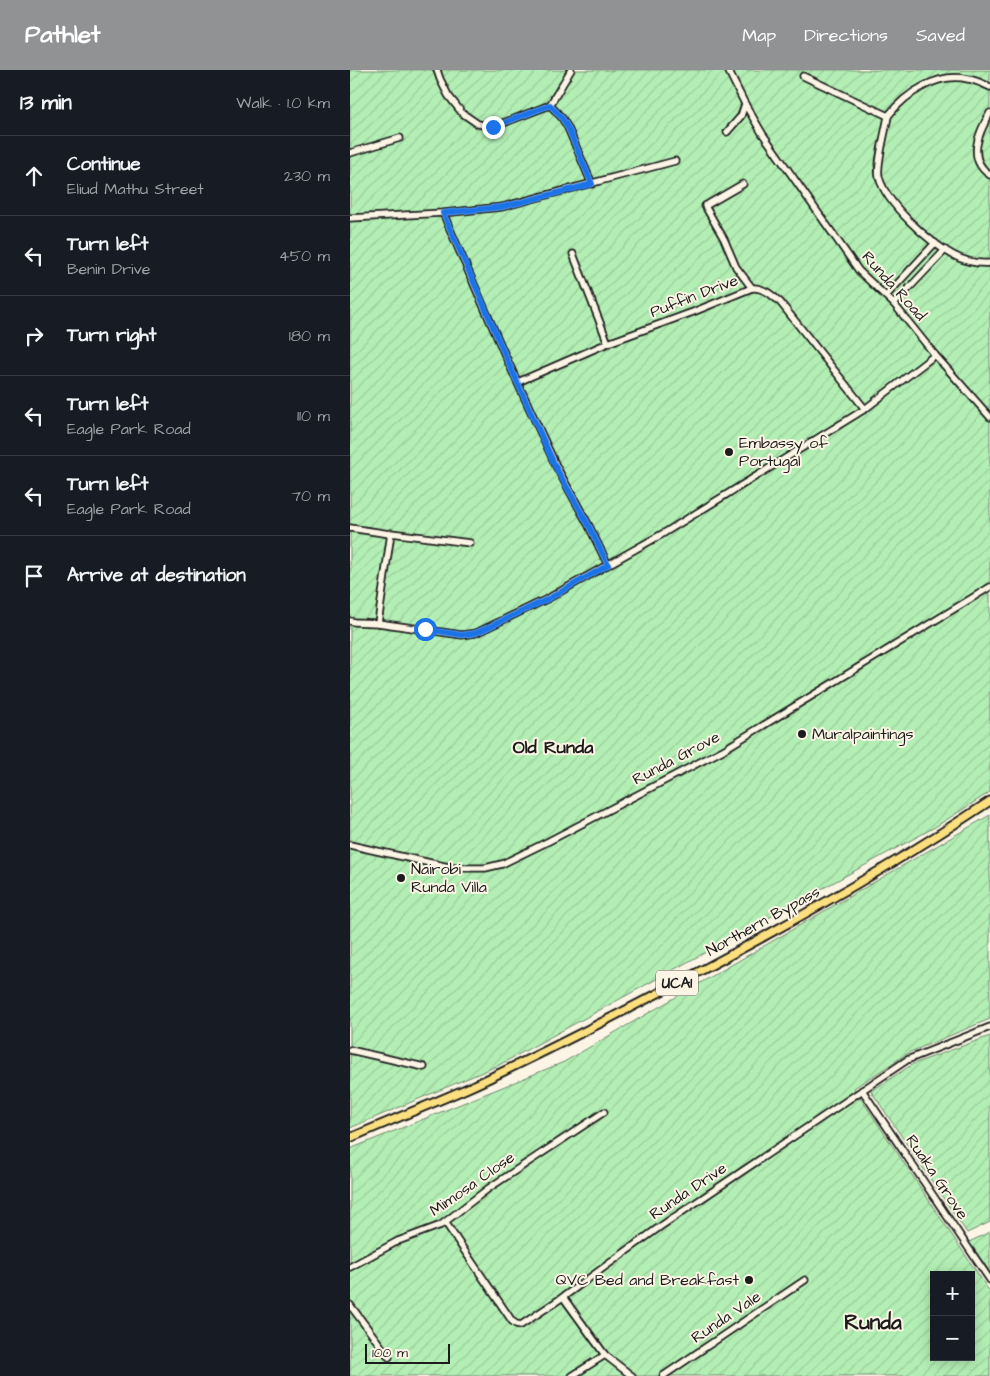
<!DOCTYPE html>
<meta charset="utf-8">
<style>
body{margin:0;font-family:"Architects Daughter",sans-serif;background:#20242c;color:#f1f3f6}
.controls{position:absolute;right:15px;bottom:15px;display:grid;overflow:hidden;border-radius:0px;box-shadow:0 2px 12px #0003}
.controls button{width:45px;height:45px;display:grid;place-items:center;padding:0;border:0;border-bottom:1px solid #363941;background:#171b24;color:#f1f3f6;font:25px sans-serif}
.scale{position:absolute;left:15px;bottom:12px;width:85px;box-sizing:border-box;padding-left:5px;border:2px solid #1c1c1c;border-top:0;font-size:14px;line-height:18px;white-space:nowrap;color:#1c1c1c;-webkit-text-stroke:4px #fcf5e5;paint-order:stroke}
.stop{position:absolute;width:15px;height:15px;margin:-11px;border:4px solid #1a73e8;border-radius:50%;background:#fff}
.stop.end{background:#1a73e8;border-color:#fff;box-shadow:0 1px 5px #0008}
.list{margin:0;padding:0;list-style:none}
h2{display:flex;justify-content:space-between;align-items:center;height:65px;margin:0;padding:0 20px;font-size:21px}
h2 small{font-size:16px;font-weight:400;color:#9ea1a6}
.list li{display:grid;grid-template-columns:32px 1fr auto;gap:15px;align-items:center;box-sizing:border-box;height:80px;padding:0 20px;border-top:1px solid #363941}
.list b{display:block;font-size:19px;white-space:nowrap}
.list p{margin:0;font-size:16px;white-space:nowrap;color:#9ea1a6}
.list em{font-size:16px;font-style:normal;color:#9ea1a6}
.icon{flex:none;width:28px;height:28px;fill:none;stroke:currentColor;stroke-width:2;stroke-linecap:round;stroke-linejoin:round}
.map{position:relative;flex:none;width:640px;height:1306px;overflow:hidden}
header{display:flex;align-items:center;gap:30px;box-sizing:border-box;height:70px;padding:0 25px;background:#919294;color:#fff}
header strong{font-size:24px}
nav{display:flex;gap:28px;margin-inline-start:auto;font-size:18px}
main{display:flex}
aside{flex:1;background:#171b24}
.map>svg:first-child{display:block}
.garden{fill:url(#garden-furrows);stroke:#688668;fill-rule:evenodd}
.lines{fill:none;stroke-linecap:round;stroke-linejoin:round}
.minor-casing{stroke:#1c1c1c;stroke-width:9}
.major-casing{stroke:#1c1c1c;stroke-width:11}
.minor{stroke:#fcf5e5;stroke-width:5.5}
.major{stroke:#fce080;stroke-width:7}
.route{stroke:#1a73e8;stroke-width:6}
.poi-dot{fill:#1c1c1c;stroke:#fcf5e5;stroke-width:2}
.labels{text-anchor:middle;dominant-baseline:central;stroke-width:4;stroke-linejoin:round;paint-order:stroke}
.shield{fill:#fcf5e5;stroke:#5f5d58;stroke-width:1}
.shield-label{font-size:15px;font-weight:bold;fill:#1c1c1c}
.street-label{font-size:16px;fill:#1c1c1c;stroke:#fcf5e5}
.poi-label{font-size:16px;fill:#1c1c1c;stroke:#fcf5e5;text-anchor:start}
.neighbourhood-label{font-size:18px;font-weight:bold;fill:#1c1c1c;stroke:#fcf5e5}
.district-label{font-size:21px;font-weight:bold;fill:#1c1c1c;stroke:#fcf5e5}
</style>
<header>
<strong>Pathlet</strong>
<nav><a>Map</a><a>Directions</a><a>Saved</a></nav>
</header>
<main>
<aside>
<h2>13 min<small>Walk · 1.0 km</small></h2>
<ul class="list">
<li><svg class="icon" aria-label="ahead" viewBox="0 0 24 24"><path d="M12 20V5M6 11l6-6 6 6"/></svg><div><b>Continue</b><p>Eliud Mathu Street</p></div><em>230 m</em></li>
<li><svg class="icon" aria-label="left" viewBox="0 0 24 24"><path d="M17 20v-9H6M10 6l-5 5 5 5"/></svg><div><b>Turn left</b><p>Benin Drive</p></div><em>450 m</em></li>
<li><svg class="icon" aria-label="right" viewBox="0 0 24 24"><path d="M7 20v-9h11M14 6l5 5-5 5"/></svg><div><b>Turn right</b></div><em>180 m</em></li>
<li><svg class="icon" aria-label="left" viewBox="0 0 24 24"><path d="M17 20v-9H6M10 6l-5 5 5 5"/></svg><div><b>Turn left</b><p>Eagle Park Road</p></div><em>110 m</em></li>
<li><svg class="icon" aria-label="left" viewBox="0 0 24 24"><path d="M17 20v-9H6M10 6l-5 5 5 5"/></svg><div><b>Turn left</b><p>Eagle Park Road</p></div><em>70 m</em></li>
<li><svg class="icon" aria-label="arrive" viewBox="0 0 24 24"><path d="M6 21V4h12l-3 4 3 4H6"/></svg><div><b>Arrive at destination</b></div></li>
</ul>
</aside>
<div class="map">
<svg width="640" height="1306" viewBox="0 0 640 1306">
<defs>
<pattern id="garden-furrows" width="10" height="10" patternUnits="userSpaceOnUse" patternTransform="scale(1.25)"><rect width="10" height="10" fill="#b3efb5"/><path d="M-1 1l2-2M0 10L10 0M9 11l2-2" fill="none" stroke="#99cc9b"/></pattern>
</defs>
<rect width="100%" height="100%" fill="#fcf5e5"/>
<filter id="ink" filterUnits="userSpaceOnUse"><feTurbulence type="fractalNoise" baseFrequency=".02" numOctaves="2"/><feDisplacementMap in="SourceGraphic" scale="10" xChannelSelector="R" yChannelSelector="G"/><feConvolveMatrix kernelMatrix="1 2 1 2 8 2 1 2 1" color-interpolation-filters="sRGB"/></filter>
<g filter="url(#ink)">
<g class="garden">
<polygon points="0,0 640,0 640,722 585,757 149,995 0,1058"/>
<path d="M640 745V949L560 982 504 1018 640 1222V1306H0V1079L214 992ZM584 1205H621V1287H584Z"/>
<polygon points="640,966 640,1152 617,1163 521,1021 563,994"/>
<polygon points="640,1162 640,1202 619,1172"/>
</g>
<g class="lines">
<g class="minor-casing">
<g id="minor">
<polyline points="87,0 90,9 98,25 112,43 128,54 143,57 200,35 221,0"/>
<polyline points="378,0 395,34 412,63 509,201 544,234 585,285 640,347"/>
<path d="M453 6 538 46C536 60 526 95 529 107 536 134 579 172 603 185 614 191 627 194 640 193"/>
<polyline points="200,35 212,48 218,58 242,114"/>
<path d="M640 43C629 62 616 89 640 105"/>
<path d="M538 46C556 23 588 2 618 9 626 10 633 14 640 17"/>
<polyline points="377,62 391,46 395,34"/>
<polyline points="0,83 50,68"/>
<polyline points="393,114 355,136 374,169 386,197 402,218"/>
<polyline points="93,143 154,283 207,398 238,454 258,495"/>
<polyline points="0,148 93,143 152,137 325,91"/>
<polyline points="223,184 258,273"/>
<polyline points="536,226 585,173"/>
<polyline points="544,234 595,180"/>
<path d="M168 312 258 273 343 242 402 218C413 217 422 225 430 232L515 339"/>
<polyline points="0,458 40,464"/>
<polyline points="0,551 4,552 28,553 112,565 126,563 197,529 314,463 515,339 585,285"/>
<polyline points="28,553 41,463 120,473"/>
<polyline points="0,775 103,798 135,798 152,794 199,771 373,680 640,517"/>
<polyline points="0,980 74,997"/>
<polyline points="512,1020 640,1210"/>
<polyline points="95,1152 162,1251 166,1254 171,1255 213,1227 311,1156 557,990 640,957"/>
<polyline points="0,1197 48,1171 91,1155 139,1118 254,1042"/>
<polyline points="213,1227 255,1285 282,1306"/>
<polyline points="0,1235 39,1287"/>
<polyline points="222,1306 255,1285"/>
<polyline points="313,1306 455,1210"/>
</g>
</g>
<g class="major-casing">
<path id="major" d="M0 1068C39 1051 79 1035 118 1018 192 984 265 946 337 908 441 853 543 796 640 731"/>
</g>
<use href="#minor" class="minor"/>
<use href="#major" class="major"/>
</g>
</g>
<g class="lines" filter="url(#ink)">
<polyline class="route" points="75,559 112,565 126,563 198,529 258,495 238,454 206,398 154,283 129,224 93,143 152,137 242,114 218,58 212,48 200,35 143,57"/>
</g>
<g class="poi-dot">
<circle cx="379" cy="382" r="5"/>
<circle cx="452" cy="664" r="5"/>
<circle cx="51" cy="808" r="5"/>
<circle cx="399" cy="1210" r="5"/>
</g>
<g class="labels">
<rect class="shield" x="306" y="900.5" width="42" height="25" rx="4"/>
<g class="shield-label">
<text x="327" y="913">UCA1</text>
</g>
<g class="street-label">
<text transform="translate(544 216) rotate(48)">Runda Road</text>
<text transform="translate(344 226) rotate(-21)">Puffin Drive</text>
<text transform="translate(326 688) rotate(-28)">Runda Grove</text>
<text transform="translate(413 851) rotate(-29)">Northern Bypass</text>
<text transform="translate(587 1107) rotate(56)">Ruaka Grove</text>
<text transform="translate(122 1114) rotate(-35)">Mimosa Close</text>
<text transform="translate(338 1121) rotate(-34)">Runda Drive</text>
<text transform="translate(376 1247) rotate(-34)">Runda Vale</text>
</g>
<g class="poi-label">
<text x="389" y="373">Embassy of<tspan x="389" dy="18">Portugal</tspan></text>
<text x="462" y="664">Muralpaintings</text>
<text x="61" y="799">Nairobi<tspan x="61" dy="18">Runda Villa</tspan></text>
<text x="389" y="1210" text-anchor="end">QVC Bed and Breakfast</text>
</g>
<g class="neighbourhood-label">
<text x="203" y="677">Old Runda</text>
</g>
<g class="district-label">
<text x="523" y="1252">Runda</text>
</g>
</g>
</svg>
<div class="controls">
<button>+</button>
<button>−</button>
</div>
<div class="scale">100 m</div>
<div class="stop" style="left:75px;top:559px"></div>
<div class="stop end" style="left:143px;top:57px"></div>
</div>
</main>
